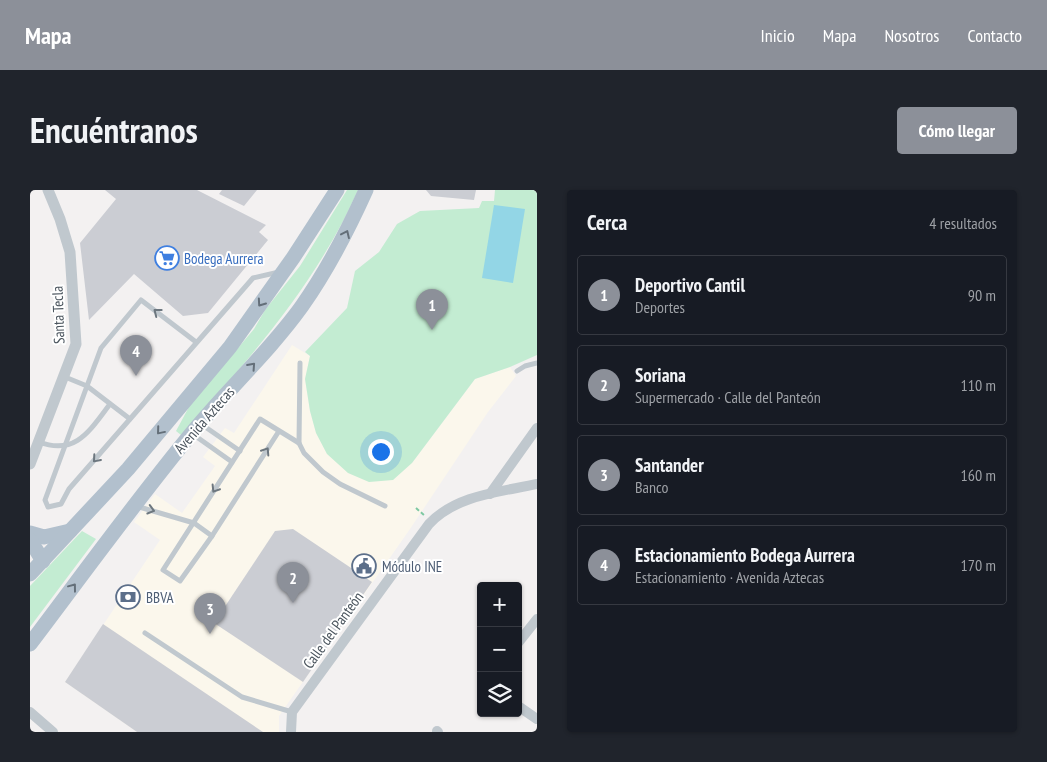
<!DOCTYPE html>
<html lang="es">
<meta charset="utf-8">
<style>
body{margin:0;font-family:"PT Sans Narrow",sans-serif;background:#20242c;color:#f1f3f6}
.controls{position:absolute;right:15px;bottom:15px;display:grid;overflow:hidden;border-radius:5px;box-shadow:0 1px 4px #0004}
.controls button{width:45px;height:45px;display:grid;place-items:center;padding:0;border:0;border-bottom:1px solid #363941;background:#171b24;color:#f1f3f6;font:25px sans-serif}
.you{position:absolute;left:350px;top:261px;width:18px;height:18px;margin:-12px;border:4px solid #fff;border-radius:50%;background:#1a73e8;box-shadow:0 0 0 8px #1a73e833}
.badge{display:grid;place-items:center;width:32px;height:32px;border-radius:50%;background:#8c9099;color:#fff;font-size:16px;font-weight:700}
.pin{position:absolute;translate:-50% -41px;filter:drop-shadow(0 1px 2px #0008)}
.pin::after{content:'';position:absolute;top:26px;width:18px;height:15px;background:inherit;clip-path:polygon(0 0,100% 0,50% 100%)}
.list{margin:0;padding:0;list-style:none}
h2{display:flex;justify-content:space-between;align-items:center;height:65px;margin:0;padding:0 20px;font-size:21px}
h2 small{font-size:16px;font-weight:400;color:#9ea1a6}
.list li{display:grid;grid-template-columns:32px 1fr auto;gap:15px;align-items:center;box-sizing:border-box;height:80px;margin:0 10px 10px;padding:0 10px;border:1px solid #363941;border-radius:5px}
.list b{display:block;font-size:19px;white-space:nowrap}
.list p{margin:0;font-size:16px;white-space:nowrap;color:#9ea1a6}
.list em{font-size:16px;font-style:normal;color:#9ea1a6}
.icon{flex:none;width:28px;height:28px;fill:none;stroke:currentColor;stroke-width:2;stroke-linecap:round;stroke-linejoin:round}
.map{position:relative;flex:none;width:507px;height:542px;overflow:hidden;border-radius:5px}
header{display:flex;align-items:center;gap:30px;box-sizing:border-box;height:70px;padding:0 25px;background:#8c9099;color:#fff}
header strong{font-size:24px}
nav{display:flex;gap:28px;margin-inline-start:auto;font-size:18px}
.intro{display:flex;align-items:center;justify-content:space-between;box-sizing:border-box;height:120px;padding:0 30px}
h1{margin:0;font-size:35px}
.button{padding:12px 22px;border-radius:5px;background:#8c9099;color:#fff;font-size:18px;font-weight:700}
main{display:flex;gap:30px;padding:0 30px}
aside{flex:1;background:#171b24;border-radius:5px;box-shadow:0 1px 4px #0004}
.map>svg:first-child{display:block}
.commercial{fill:#fbf7ec}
.green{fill:#c3ecd2}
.water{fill:#93d6e6}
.building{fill:#cbcdd3}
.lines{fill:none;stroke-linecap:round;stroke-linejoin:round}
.path{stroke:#7dc8a2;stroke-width:2;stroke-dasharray:4 2.5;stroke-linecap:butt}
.service{stroke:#c0c8ce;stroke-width:5}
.minor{stroke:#c0c8ce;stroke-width:10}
.tertiary{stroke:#c0c8ce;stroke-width:11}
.primary{stroke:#b2c0cd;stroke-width:15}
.oneway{stroke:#646f79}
.oneway2{stroke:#6d777f}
.labels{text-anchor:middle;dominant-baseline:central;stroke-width:4;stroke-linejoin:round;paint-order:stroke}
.shop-label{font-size:15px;fill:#366cbe;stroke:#fff;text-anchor:start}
.street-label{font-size:15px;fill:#4a545d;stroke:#fff}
.service-label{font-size:15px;fill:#4e5e75;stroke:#fff;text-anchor:start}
</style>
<header>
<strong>Mapa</strong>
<nav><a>Inicio</a><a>Mapa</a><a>Nosotros</a><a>Contacto</a></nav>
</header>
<div class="intro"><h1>Encuéntranos</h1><a class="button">Cómo llegar</a></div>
<main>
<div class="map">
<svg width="507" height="542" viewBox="0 0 507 542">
<rect width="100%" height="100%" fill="#f3f1f1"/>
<polygon class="commercial" points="262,155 280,166 275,189 280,221 286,242 297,264 382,273 445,189 480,177 486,186 458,222 380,339 249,526 249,542 107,542 35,492 130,350 104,332 125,304 152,323 185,276 173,267 195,238 204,243"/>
<g class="green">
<path d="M317 0H328C287 93 219 170 151 245L146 241 160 215 224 139 235 120 270 76Z"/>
<polygon points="465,0 507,0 507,165 480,177 445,189 382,273 363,290 339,292 318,283 297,264 286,243 280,221 275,189 280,166 275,162 317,118 325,81 349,62 367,34 390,21 449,18 452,11 464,11"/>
<polygon points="52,341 66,349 0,437 0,396"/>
</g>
<polygon class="water" points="464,15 495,19 483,93 452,88"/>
<g class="building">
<polygon points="75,0 167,0 236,35 229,42 238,50 178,123 153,126 104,84 59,130 50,53 86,9"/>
<polygon points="192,0 227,0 214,16 189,4"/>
<polygon points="396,0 446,0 444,10 401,6"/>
<polygon points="263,339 342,392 273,492 184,433 245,341"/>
<polygon points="73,434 233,542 107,542 35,492"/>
</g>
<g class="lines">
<polyline class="path" points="386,318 394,325"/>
<g class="service">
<polyline points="166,152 111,110 71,158 15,310 18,317 31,314 39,299 223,88 249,82"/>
<polyline points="487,181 495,176 507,173"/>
<polyline points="35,187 57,196 100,229"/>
<polyline points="171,234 210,261"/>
<polyline points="249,241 182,346 150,391 133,380 230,229 269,253 274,263 293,282 310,294 355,316"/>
<polyline points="164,245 202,272"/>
<path d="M9 252C46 266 60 240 80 214"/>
<polyline points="269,253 270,173"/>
<polyline points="106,316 164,333 182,346"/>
<polyline points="115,443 212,507 262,522"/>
</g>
<g class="minor">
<polyline points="460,304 507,238"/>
<polyline points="488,453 507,429"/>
<polyline points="488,516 507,529"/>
<polyline points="0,522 23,542"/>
<polyline points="407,541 408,542"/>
<path d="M261 542 262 522 399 334C426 305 470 302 507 294"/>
</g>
<polyline class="tertiary" points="0,274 46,154 40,62 30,29 18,0"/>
<g class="primary">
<polyline points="0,343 14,347 40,341"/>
<polyline points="0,350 13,371"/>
<polyline points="0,384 98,279 200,157 263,68 307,0"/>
<path d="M0 454C53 384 105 312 161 244 197 200 239 162 272 116 298 79 318 40 336 0"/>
</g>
</g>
<defs><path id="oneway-chevron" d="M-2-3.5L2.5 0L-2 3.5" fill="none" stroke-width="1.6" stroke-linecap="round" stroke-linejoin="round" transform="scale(1.25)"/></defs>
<g class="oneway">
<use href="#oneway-chevron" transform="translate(316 44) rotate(-65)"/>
<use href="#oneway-chevron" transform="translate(231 113) rotate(125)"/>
<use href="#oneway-chevron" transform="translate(222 176) rotate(-48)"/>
<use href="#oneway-chevron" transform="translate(130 241) rotate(130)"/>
<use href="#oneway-chevron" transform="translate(43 397) rotate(-53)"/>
</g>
<g class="oneway2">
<use href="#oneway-chevron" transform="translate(127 122) rotate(-142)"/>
<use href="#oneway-chevron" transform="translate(236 261) rotate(-57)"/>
<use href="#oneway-chevron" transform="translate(66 269) rotate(131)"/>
<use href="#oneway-chevron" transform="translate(185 299) rotate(122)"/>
<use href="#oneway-chevron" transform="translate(121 320) rotate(16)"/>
</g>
<defs>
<g id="supermarket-ring" transform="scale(1.25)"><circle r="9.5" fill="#fff" stroke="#3f7fe0" stroke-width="1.5"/><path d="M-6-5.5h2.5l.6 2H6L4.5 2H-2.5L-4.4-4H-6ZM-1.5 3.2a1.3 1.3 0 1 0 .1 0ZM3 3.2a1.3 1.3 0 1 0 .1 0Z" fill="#3f7fe0"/></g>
<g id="civic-ring" transform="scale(1.25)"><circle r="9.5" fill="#fff" stroke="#5c6f8a" stroke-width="1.5"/><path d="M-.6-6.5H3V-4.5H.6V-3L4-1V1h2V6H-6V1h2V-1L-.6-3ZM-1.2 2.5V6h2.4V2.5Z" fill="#5c6f8a"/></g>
<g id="bank-ring" transform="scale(1.25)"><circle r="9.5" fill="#fff" stroke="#5c6f8a" stroke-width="1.5"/><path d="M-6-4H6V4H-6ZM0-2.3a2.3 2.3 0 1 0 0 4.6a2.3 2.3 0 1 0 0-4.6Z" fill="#5c6f8a"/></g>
</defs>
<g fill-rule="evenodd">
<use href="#supermarket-ring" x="137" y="68"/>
<use href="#civic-ring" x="334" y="376"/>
<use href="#bank-ring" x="98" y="407"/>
</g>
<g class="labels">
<g class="shop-label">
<text x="154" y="68">Bodega Aurrera</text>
</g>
<g class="street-label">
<text transform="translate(28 125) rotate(-92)">Santa Tecla</text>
<text transform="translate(174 230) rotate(-49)">Avenida Aztecas</text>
<text transform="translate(303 440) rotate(-54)">Calle del Panteón</text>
</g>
<g class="service-label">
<text x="352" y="376">Módulo INE</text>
<text x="116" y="407">BBVA</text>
</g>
</g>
</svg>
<div class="controls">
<button>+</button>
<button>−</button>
<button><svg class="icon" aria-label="layers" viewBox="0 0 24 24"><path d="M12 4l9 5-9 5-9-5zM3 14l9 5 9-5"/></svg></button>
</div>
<div class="you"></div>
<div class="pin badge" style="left:402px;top:140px">1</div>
<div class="pin badge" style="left:263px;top:413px">2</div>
<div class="pin badge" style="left:180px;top:444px">3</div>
<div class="pin badge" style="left:106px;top:186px">4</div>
</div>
<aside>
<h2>Cerca<small>4 resultados</small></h2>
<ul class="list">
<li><span class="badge">1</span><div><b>Deportivo Cantil</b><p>Deportes</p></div><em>90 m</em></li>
<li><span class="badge">2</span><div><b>Soriana</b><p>Supermercado · Calle del Panteón</p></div><em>110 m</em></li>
<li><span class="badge">3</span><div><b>Santander</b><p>Banco</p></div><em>160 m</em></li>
<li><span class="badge">4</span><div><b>Estacionamiento Bodega Aurrera</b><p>Estacionamiento · Avenida Aztecas</p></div><em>170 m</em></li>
</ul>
</aside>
</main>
